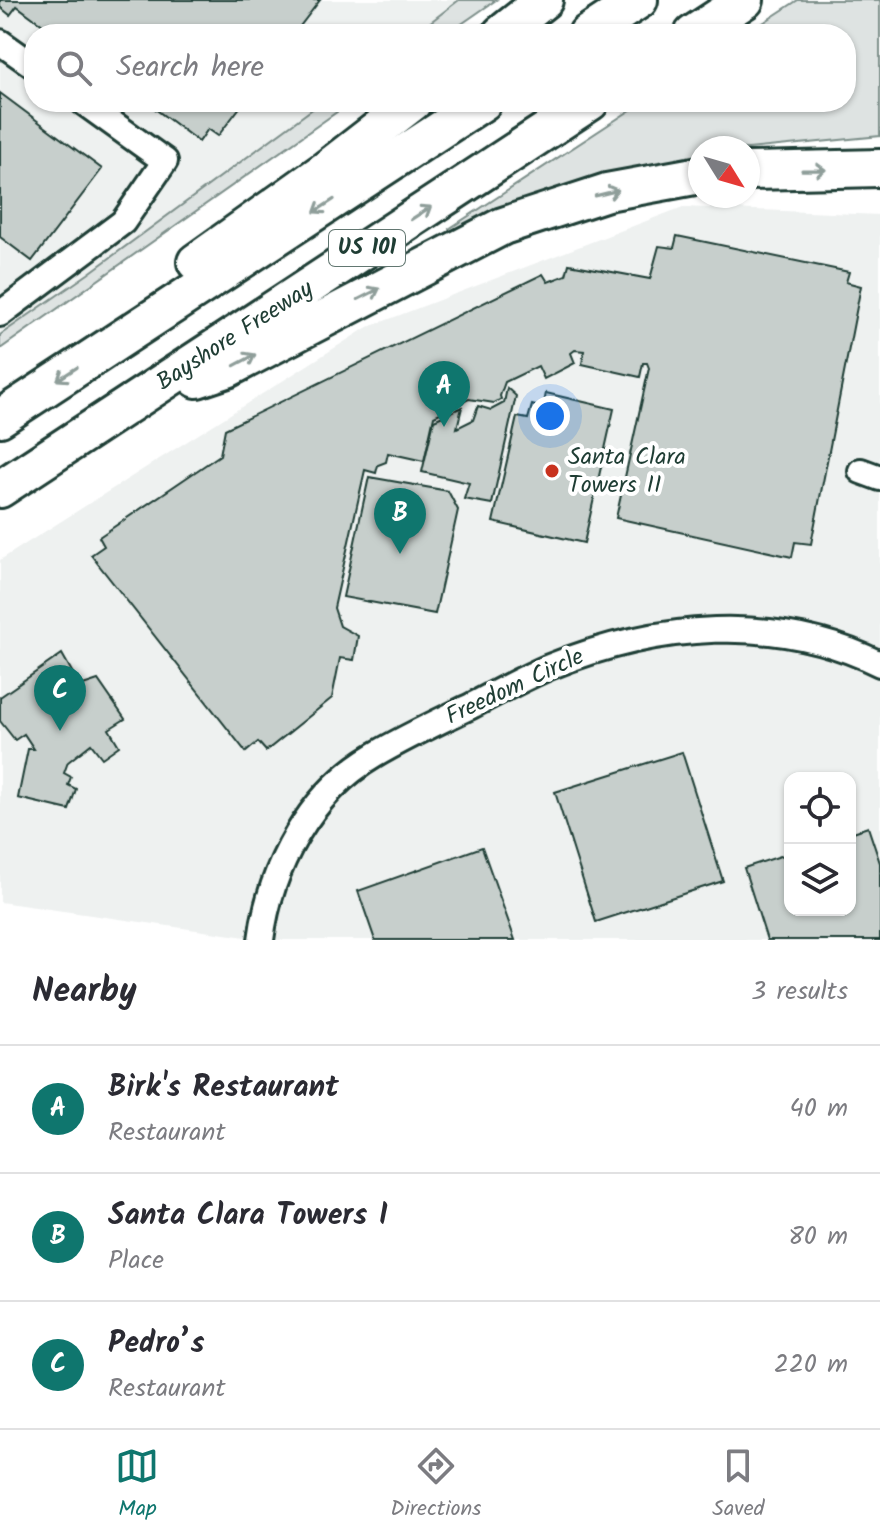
<!DOCTYPE html>
<meta charset="utf-8">
<style>
body{margin:0;font-family:Kalam,sans-serif;background:#f2f2f3;color:#2b2b33}
.controls{position:absolute;right:24px;bottom:24px;display:grid;overflow:hidden;border-radius:16px;box-shadow:0 2px 6px #0004}
.controls button{width:72px;height:72px;display:grid;place-items:center;padding:0;border:0;border-bottom:2px solid #e1e1e2;background:#fff;color:#2b2b33;font:40px sans-serif}
.compass{position:absolute;left:688px;top:136px;width:72px;height:72px;border-radius:50%;background:#fff;box-shadow:0 2px 6px #0004;rotate:127deg}
.you{position:absolute;left:550px;top:416px;width:28px;height:28px;margin:-20px;border:6px solid #fff;border-radius:50%;background:#1a73e8;box-shadow:0 0 0 12px #1a73e833}
.badge{display:grid;place-items:center;width:52px;height:52px;border-radius:50%;background:#0f766e;color:#fff;font-size:26px;font-weight:700}
.pin{position:absolute;translate:-50% -66px;filter:drop-shadow(0 2px 4px #0008)}
.pin::after{content:'';position:absolute;top:42px;width:28px;height:24px;background:inherit;clip-path:polygon(0 0,100% 0,50% 100%)}
.list{margin:0;padding:0;list-style:none}
h2{display:flex;justify-content:space-between;align-items:center;height:104px;margin:0;padding:0 32px;font-size:34px}
h2 small{font-size:26px;font-weight:400;color:#7c7c81}
.list li{display:grid;grid-template-columns:52px 1fr auto;gap:24px;align-items:center;box-sizing:border-box;height:128px;padding:0 32px;border-top:2px solid #e1e1e2}
.list b{display:block;font-size:30px;white-space:nowrap}
.list p{margin:0;font-size:26px;white-space:nowrap;color:#7c7c81}
.list em{font-size:26px;font-style:normal;color:#7c7c81}
.icon{flex:none;width:44px;height:44px;fill:none;stroke:currentColor;stroke-width:2;stroke-linecap:round;stroke-linejoin:round}
.map{position:relative;flex:none;width:880px;height:940px;overflow:hidden}
.search{position:absolute;background:#fff;box-shadow:0 2px 6px #0004;left:24px;right:24px;top:24px;height:88px;display:flex;align-items:center;gap:20px;box-sizing:border-box;padding:0 28px;border-radius:32px;color:#7c7c81;font-size:30px}
.sheet{height:488px;background:#fff}
nav{display:flex;justify-content:space-around;align-items:center;box-sizing:border-box;height:112px;border-top:2px solid #e1e1e2;background:#fff;font-size:22px;color:#7c7c81}
nav a{display:grid;justify-items:center;gap:4px}
nav .on{color:#0f766e}
.map>svg:first-child{display:block}
.built{fill:#eef1f0;fill-rule:evenodd}
.green{fill:#dee3e2;stroke:#7e908b;stroke-width:2}
.building{fill:#c7cfcc;stroke:#1f3d34;stroke-width:2}
.lines{fill:none;stroke-linecap:round;stroke-linejoin:round}
.minor-casing{stroke:#1f3d34;stroke-width:30}
.highway-casing{stroke:#1f3d34;stroke-width:42}
.minor{stroke:#fff;stroke-width:24}
.highway{stroke:#fff;stroke-width:36}
.oneway{stroke:#8f9e9a}
.poi-dot{fill:#c8321e;stroke:#fff;stroke-width:3}
.labels{text-anchor:middle;dominant-baseline:central;stroke-width:8;stroke-linejoin:round;paint-order:stroke}
.shield{fill:#fff;stroke:#627771;stroke-width:2}
.shield-label{font-size:22px;font-weight:bold;fill:#1f3d34}
.street-label{font-size:24px;fill:#1f3d34;stroke:#fff}
.poi-label{font-size:24px;fill:#1f3d34;stroke:#fff;text-anchor:start}
</style>
<div class="map">
<svg width="880" height="940" viewBox="0 0 880 940">
<rect width="100%" height="100%" fill="#fff"/>
<filter id="ink" filterUnits="userSpaceOnUse"><feTurbulence type="fractalNoise" baseFrequency=".0125" numOctaves="2"/><feDisplacementMap in="SourceGraphic" scale="16" xChannelSelector="R" yChannelSelector="G"/><feConvolveMatrix kernelMatrix="1 2 1 2 8 2 1 2 1" color-interpolation-filters="sRGB"/></filter>
<g filter="url(#ink)">
<g class="built">
<polygon points="0,0 459,0 415,34 34,34 34,102 322,102 88,274 0,335"/>
<path d="M683 207 880 215V940H266L0 902V560L366 328ZM790 778H850V910H790Z"/>
</g>
<g class="green">
<polygon points="459,0 496,0 447,34 415,34"/>
<polygon points="798,0 880,0 880,136 748,149 700,148 700,156 580,185 452,236 449,229 643,102 846,102 846,34 746,34"/>
<polygon points="322,102 351,102 0,349 0,335 88,274"/>
</g>
<g class="building">
<polygon points="0,0 320,0 294,34 55,34 17,6 10,15 0,7"/>
<polygon points="0,93 102,169 32,261 0,237"/>
<polygon points="146,102 244,102 218,136 208,129 199,142"/>
<polygon points="677,236 849,272 846,282 861,286 811,544 795,542 792,557 616,518 649,368 647,363 643,363 640,377 582,364 584,351 575,350 571,353 575,363 544,379 538,366 505,382 500,396 501,399 494,403 469,399 434,416 424,461 388,453 386,462 378,465 376,473 365,470 334,608 340,626 358,636 354,660 340,658 332,698 266,751 258,742 246,752 91,555 104,546 99,537 220,455 225,429 543,274 548,282 566,275 569,264 650,279 659,246 674,248"/>
<polygon points="507,388 516,396 492,504 464,499 469,483 422,472 434,420 462,407 457,428 473,420 478,406 491,410 504,403"/>
<polygon points="546,393 614,409 584,543 493,522 517,417 528,419 532,405 543,408"/>
<polygon points="369,477 448,491 458,510 435,614 343,597"/>
<polygon points="62,654 80,686 98,680 125,719 109,729 119,746 102,758 91,744 68,762 64,773 71,777 68,785 76,789 69,810 18,798 28,749 34,749 24,734 15,740 0,721 0,697"/>
<polygon points="682,752 723,881 596,922 555,792"/>
<polygon points="868,827 880,863 880,940 767,940 744,868 790,853 790,910 850,910 850,833"/>
<polygon points="482,847 515,940 375,940 358,891"/>
</g>
<g class="lines">
<g class="minor-casing">
<g id="minor">
<polyline points="0,42 34,66"/>
<polyline points="0,314 123,222 165,161 83,102"/>
<polyline points="861,471 880,478"/>
<path d="M261 940C270 867 310 793 375 755 407 736 440 721 473 705 498 692 523 678 549 667 655 624 775 612 880 664"/>
</g>
</g>
<g class="highway-casing">
<g id="highway">
<polyline points="501,34 544,0"/>
<polyline points="587,34 639,0"/>
<polyline points="693,34 745,0"/>
<polyline points="748,171 880,168"/>
<polyline points="196,262 324,171 413,102"/>
<polyline points="197,379 227,369 503,226 607,192 700,175"/>
<polyline points="0,418 483,102"/>
<polyline points="0,489 590,102"/>
</g>
</g>
<use href="#minor" class="minor"/>
<use href="#highway" class="highway"/>
</g>
<defs><path id="oneway-shaft" d="M-6 0H5M1.5-3L5.5 0L1.5 3" fill="none" stroke-width="1.6" stroke-linecap="round" stroke-linejoin="round" transform="scale(2)"/></defs>
<g class="oneway">
<use href="#oneway-shaft" transform="translate(814 170) rotate(-1)"/>
<use href="#oneway-shaft" transform="translate(607 193) rotate(-14)"/>
<use href="#oneway-shaft" transform="translate(324 206) rotate(147)"/>
<use href="#oneway-shaft" transform="translate(421 213) rotate(-33)"/>
<use href="#oneway-shaft" transform="translate(369 294) rotate(-27)"/>
<use href="#oneway-shaft" transform="translate(245 360) rotate(-28)"/>
<use href="#oneway-shaft" transform="translate(67 374) rotate(147)"/>
</g>
</g>
<circle class="poi-dot" cx="552" cy="471" r="8"/>
<g class="labels">
<rect class="shield" x="329" y="230" width="76" height="36" rx="6"/>
<g class="shield-label">
<text x="367" y="248">US 101</text>
</g>
<g class="street-label">
<text transform="translate(235 336) rotate(-33)">Bayshore Freeway</text>
<text transform="translate(515 687) rotate(-25)">Freedom Circle</text>
</g>
<g class="poi-label">
<text x="568" y="457">Santa Clara<tspan x="568" dy="28">Towers II</tspan></text>
</g>
</g>
</svg>
<div class="controls">
<button><svg class="icon" aria-label="locate" viewBox="0 0 24 24"><circle cx="12" cy="12" r="6"/><path d="M12 2v4M12 18v4M2 12h4M18 12h4"/></svg></button>
<button><svg class="icon" aria-label="layers" viewBox="0 0 24 24"><path d="M12 4l9 5-9 5-9-5zM3 14l9 5 9-5"/></svg></button>
</div>
<svg class="compass" viewBox="-18 -18 36 36"><path d="M0-13l5 13h-10z" fill="#e53935"/><path d="M0 13l5-13h-10z" fill="#7c7c81"/></svg>
<div class="you"></div>
<div class="pin badge" style="left:444px;top:427px">A</div>
<div class="pin badge" style="left:400px;top:554px">B</div>
<div class="pin badge" style="left:60px;top:731px">C</div>
<div class="search"><svg class="icon" aria-label="search" viewBox="0 0 24 24"><circle cx="10" cy="10" r="6"/><path d="M15 15l6 6"/></svg>Search here</div>
</div>
<section class="sheet">
<h2>Nearby<small>3 results</small></h2>
<ul class="list">
<li><span class="badge">A</span><div><b>Birk's Restaurant</b><p>Restaurant</p></div><em>40 m</em></li>
<li><span class="badge">B</span><div><b>Santa Clara Towers I</b><p>Place</p></div><em>80 m</em></li>
<li><span class="badge">C</span><div><b>Pedro’s</b><p>Restaurant</p></div><em>220 m</em></li>
</ul>
</section>
<nav>
<a class="on"><svg class="icon" aria-label="map" viewBox="0 0 24 24"><path d="M3 6l6-2 6 2 6-2v14l-6 2-6-2-6 2zM9 4v14M15 6v14"/></svg>Map</a>
<a><svg class="icon" aria-label="directions" viewBox="0 0 24 24"><path d="M12 3l9 9-9 9-9-9zM9 14v-3h6M13 9l2 2-2 2"/></svg>Directions</a>
<a><svg class="icon" aria-label="saved" viewBox="0 0 24 24"><path d="M7 4h10v16l-5-4-5 4z"/></svg>Saved</a>
</nav>
